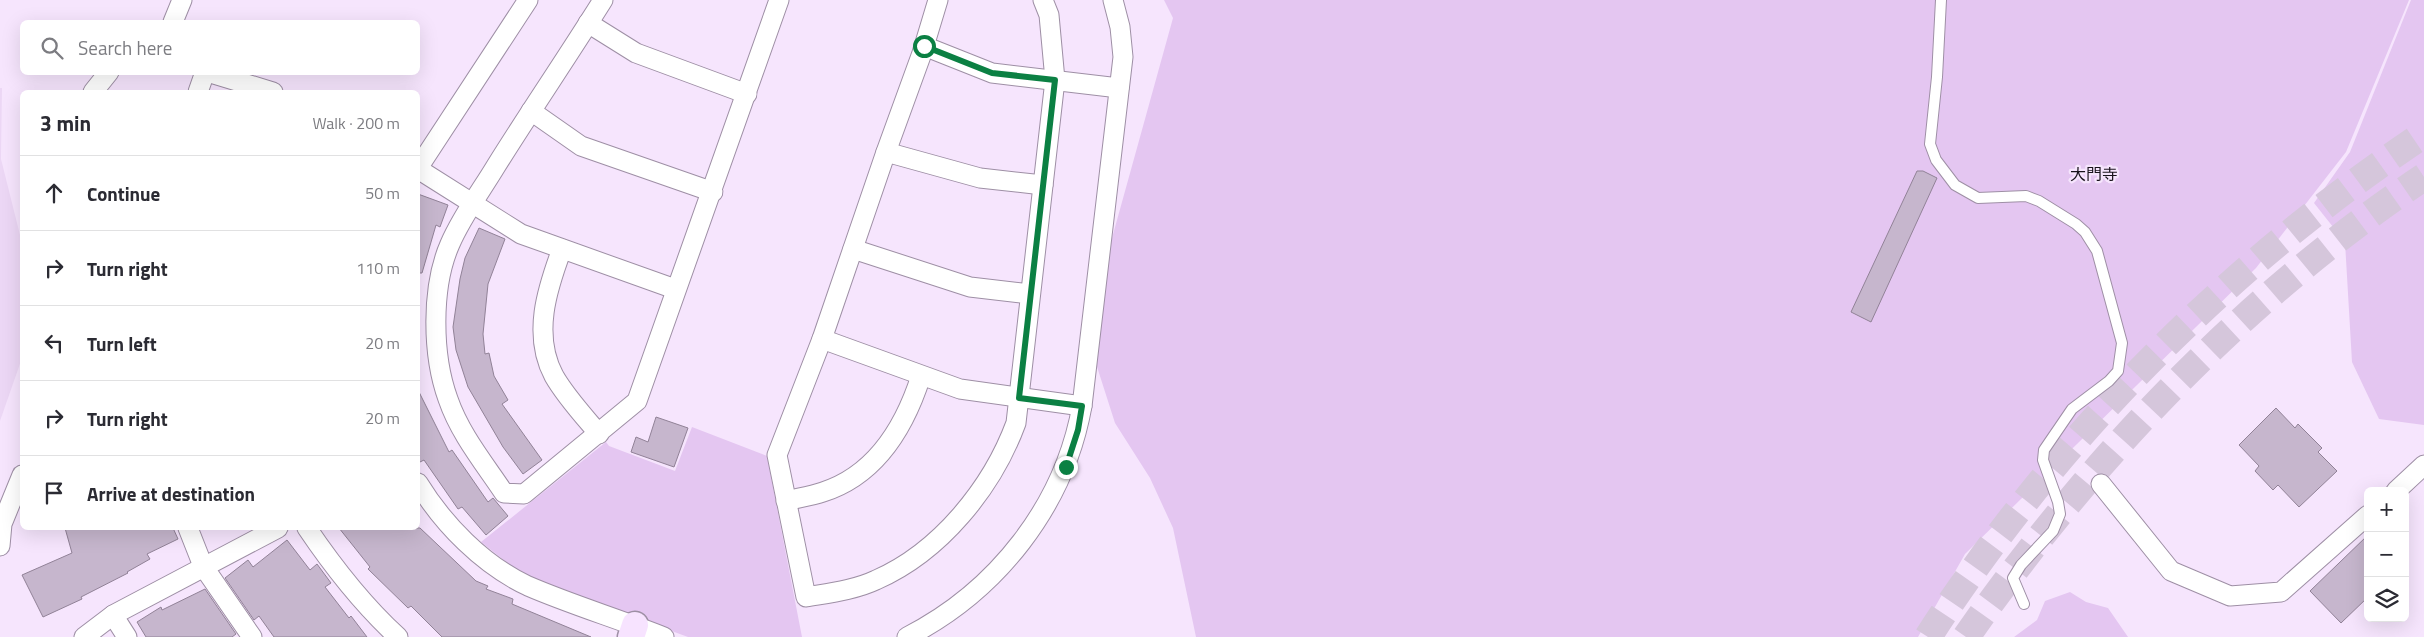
<!DOCTYPE html>
<meta charset="utf-8">
<style>
body{margin:0;font-family:"Titillium Web","Noto Sans JP",sans-serif;background:#f2f2f3;color:#2b2b33}
.controls{position:absolute;right:15px;bottom:15px;display:grid;overflow:hidden;border-radius:8px;box-shadow:0 5px 20px #0002}
.controls button{width:45px;height:45px;display:grid;place-items:center;padding:0;border:0;border-bottom:1px solid #e1e1e2;background:#fff;color:#2b2b33;font:25px sans-serif}
.stop{position:absolute;width:15px;height:15px;margin:-11px;border:4px solid #0b8043;border-radius:50%;background:#fff}
.stop.end{background:#0b8043;border-color:#fff;box-shadow:0 1px 5px #0008}
.list{margin:0;padding:0;list-style:none}
h2{display:flex;justify-content:space-between;align-items:center;height:65px;margin:0;padding:0 20px;font-size:21px}
h2 small{font-size:16px;font-weight:400;color:#7c7c81}
.list li{display:grid;grid-template-columns:32px 1fr auto;gap:15px;align-items:center;box-sizing:border-box;height:75px;padding:0 20px;border-top:1px solid #e1e1e2}
.list b{display:block;font-size:19px;white-space:nowrap}
.list em{font-size:16px;font-style:normal;color:#7c7c81}
.icon{flex:none;width:28px;height:28px;fill:none;stroke:currentColor;stroke-width:2;stroke-linecap:round;stroke-linejoin:round}
.map{position:relative;flex:none;width:2424px;height:637px;overflow:hidden}
.search{position:absolute;background:#fff;box-shadow:0 5px 20px #0002;left:20px;top:20px;width:400px;height:55px;display:flex;align-items:center;gap:12px;box-sizing:border-box;padding:0 18px;border-radius:8px;color:#7c7c81;font-size:19px}
.panel{position:absolute;background:#fff;box-shadow:0 5px 20px #0002;left:20px;top:90px;width:400px;height:440px;border-radius:8px}
.map>svg:first-child{display:block}
.built{fill:#ecd7f5}
.green{fill:#e4c6f1}
.building{fill:#c6b6cd;stroke:#918297}
.lines{fill:none;stroke-linecap:round;stroke-linejoin:round}
.primary-tunnel{stroke:#d5c6db;stroke-width:28;stroke-dasharray:28 14;stroke-linecap:butt}
.lane-casing{stroke:#9e8fa5;stroke-width:12}
.street-casing{stroke:#9e8fa5;stroke-width:21}
.secondary-casing{stroke:#9e8fa5;stroke-width:29}
.lane{stroke:#fff;stroke-width:10}
.street{stroke:#fff;stroke-width:19}
.secondary{stroke:#f7e3ff;stroke-width:26}
.route{stroke:#0b8043;stroke-width:6}
.labels{text-anchor:middle;dominant-baseline:central;stroke-width:4.5;stroke-linejoin:round;paint-order:stroke}
.neighbourhood-label{font-size:16px;fill:#18131b;stroke:#f6e5fd}
</style>
<div class="map">
<svg width="2424" height="637" viewBox="0 0 2424 637">
<rect width="100%" height="100%" fill="#f6e5fd"/>
<polygon class="built" points="0,88 2,88 1,159 22,243 22,358 0,421"/>
<g class="green">
<polygon points="1164,0 2409,0 2346,152 2256,268 1965,554 1918,637 1196,637 1173,528 1150,478 1115,423 1091,348 1099,285 1173,18"/>
<polygon points="2411,0 2424,0 2424,425 2379,419 2352,362 2345,242 2314,203 2350,152"/>
<polygon points="692,427 767,456 802,637 688,637 546,585 519,572 481,542 606,442 609,446 675,471"/>
<polygon points="2070,592 2086,602 2108,608 2128,637 2014,637 2037,620 2045,601"/>
</g>
<g class="building">
<polygon points="1917,171 1923,171 1937,178 1871,322 1851,312"/>
<polygon points="418,194 448,205 440,227 436,225 422,273 418,273"/>
<polygon points="479,228 505,239 488,284 483,334 485,354 489,353 494,376 508,400 502,404 542,460 523,474 503,447 468,387 456,350 453,327 460,279 465,258"/>
<polygon points="418,390 449,452 452,450 488,502 493,498 508,516 486,535 462,507 458,509 424,460 418,463"/>
<polygon points="2276,408 2295,428 2298,424 2322,448 2318,452 2337,471 2299,507 2278,485 2273,490 2255,471 2259,466 2239,445"/>
<polygon points="656,417 688,428 674,467 631,452 636,437 648,442"/>
<polygon points="65,528 173,528 178,539 147,554 150,559 127,572 128,573 81,597 82,599 43,617 22,575 72,553"/>
<polygon points="339,528 420,528 476,581 488,586 486,589 513,599 512,604 591,637 442,637 411,606 408,608 368,569 370,567"/>
<polygon points="2368,535 2368,597 2341,623 2310,591"/>
<polygon points="287,540 310,570 317,564 331,583 325,587 349,618 351,616 367,637 274,637 259,616 254,620 225,578 248,560 253,567"/>
<polygon points="205,589 236,634 232,637 146,637 137,622 161,607 162,610"/>
</g>
<g class="lines">
<g class="primary-tunnel">
<path d="M1928 637C2056 438 2228 265 2424 134"/>
<path d="M1966 637C2090 460 2244 297 2424 177"/>
</g>
<g class="lane-casing">
<polyline id="lane" points="1941,0 1937,77 1930,144 1936,160 1955,185 1978,198 2026,196 2039,201 2076,224 2085,232 2097,251 2122,343 2118,371 2109,381 2072,409 2044,450 2043,460 2058,502 2060,514 2053,531 2021,565 2013,578 2024,604"/>
</g>
<g class="street-casing">
<g id="street">
<path d="M603 0C568 56 531 110 496 166 481 191 462 216 450 244 431 287 432 355 448 399 460 434 484 463 504 493L524 494 637 401 779 0"/>
<path d="M938 0 922 53 886 152 822 339 777 455 806 597C829 593 855 590 876 580 940 552 992 488 1016 423L1055 80 1049 15 1043 0"/>
<polyline points="173,22 182,0"/>
<polyline points="588,23 636,53 747,94"/>
<polyline points="924,46 992,73 1119,88"/>
<polyline points="207,72 273,92"/>
<polyline points="93,92 109,72"/>
<polyline points="198,92 205,72"/>
<polyline points="531,111 581,146 713,192"/>
<polyline points="886,152 980,178 1043,185"/>
<polyline points="418,168 528,0"/>
<polyline points="418,169 521,234 675,289"/>
<path d="M562 249C547 289 532 335 554 376 566 397 583 415 599 434"/>
<polyline points="853,249 970,287 1030,294"/>
<polyline points="822,339 960,389 1082,406"/>
<path d="M418 483C443 524 483 565 528 586 572 605 619 619 664 637"/>
<polyline points="2101,484 2171,571 2230,596 2281,592 2368,515"/>
<polyline points="2396,491 2424,465"/>
<path d="M786 501C798 498 811 496 823 492 876 475 905 426 921 376"/>
<polyline points="188,528 203,566 252,637"/>
<path d="M307 528C334 568 362 604 398 637"/>
<polyline points="0,546 2,524 22,475"/>
<polyline points="113,615 127,637"/>
<polyline points="84,637 113,615 278,528"/>
<path d="M907 637C997 591 1064 506 1082 406L1123 57 1120 27 1113 0"/>
</g>
</g>
<g class="secondary-casing">
<polyline id="secondary" points="631,637 635,625"/>
</g>
<use href="#lane" class="lane"/>
<use href="#street" class="street"/>
<use href="#secondary" class="secondary"/>
</g>
<g class="lines">
<polyline class="route" points="924,46 992,73 1055,80 1019,398 1082,406 1078,430 1066,467"/>
</g>
<g class="labels">
<g class="neighbourhood-label">
<text x="2094" y="174">大門寺</text>
</g>
</g>
</svg>
<div class="controls">
<button>+</button>
<button>−</button>
<button><svg class="icon" aria-label="layers" viewBox="0 0 24 24"><path d="M12 4l9 5-9 5-9-5zM3 14l9 5 9-5"/></svg></button>
</div>
<div class="stop" style="left:924px;top:46px"></div>
<div class="stop end" style="left:1066px;top:467px"></div>
<div class="search"><svg class="icon" aria-label="search" viewBox="0 0 24 24"><circle cx="10" cy="10" r="6"/><path d="M15 15l6 6"/></svg>Search here</div>
<section class="panel">
<h2>3 min<small>Walk · 200 m</small></h2>
<ul class="list">
<li><svg class="icon" aria-label="ahead" viewBox="0 0 24 24"><path d="M12 20V5M6 11l6-6 6 6"/></svg><div><b>Continue</b></div><em>50 m</em></li>
<li><svg class="icon" aria-label="right" viewBox="0 0 24 24"><path d="M7 20v-9h11M14 6l5 5-5 5"/></svg><div><b>Turn right</b></div><em>110 m</em></li>
<li><svg class="icon" aria-label="left" viewBox="0 0 24 24"><path d="M17 20v-9H6M10 6l-5 5 5 5"/></svg><div><b>Turn left</b></div><em>20 m</em></li>
<li><svg class="icon" aria-label="right" viewBox="0 0 24 24"><path d="M7 20v-9h11M14 6l5 5-5 5"/></svg><div><b>Turn right</b></div><em>20 m</em></li>
<li><svg class="icon" aria-label="arrive" viewBox="0 0 24 24"><path d="M6 21V4h12l-3 4 3 4H6"/></svg><div><b>Arrive at destination</b></div></li>
</ul>
</section>
</div>
